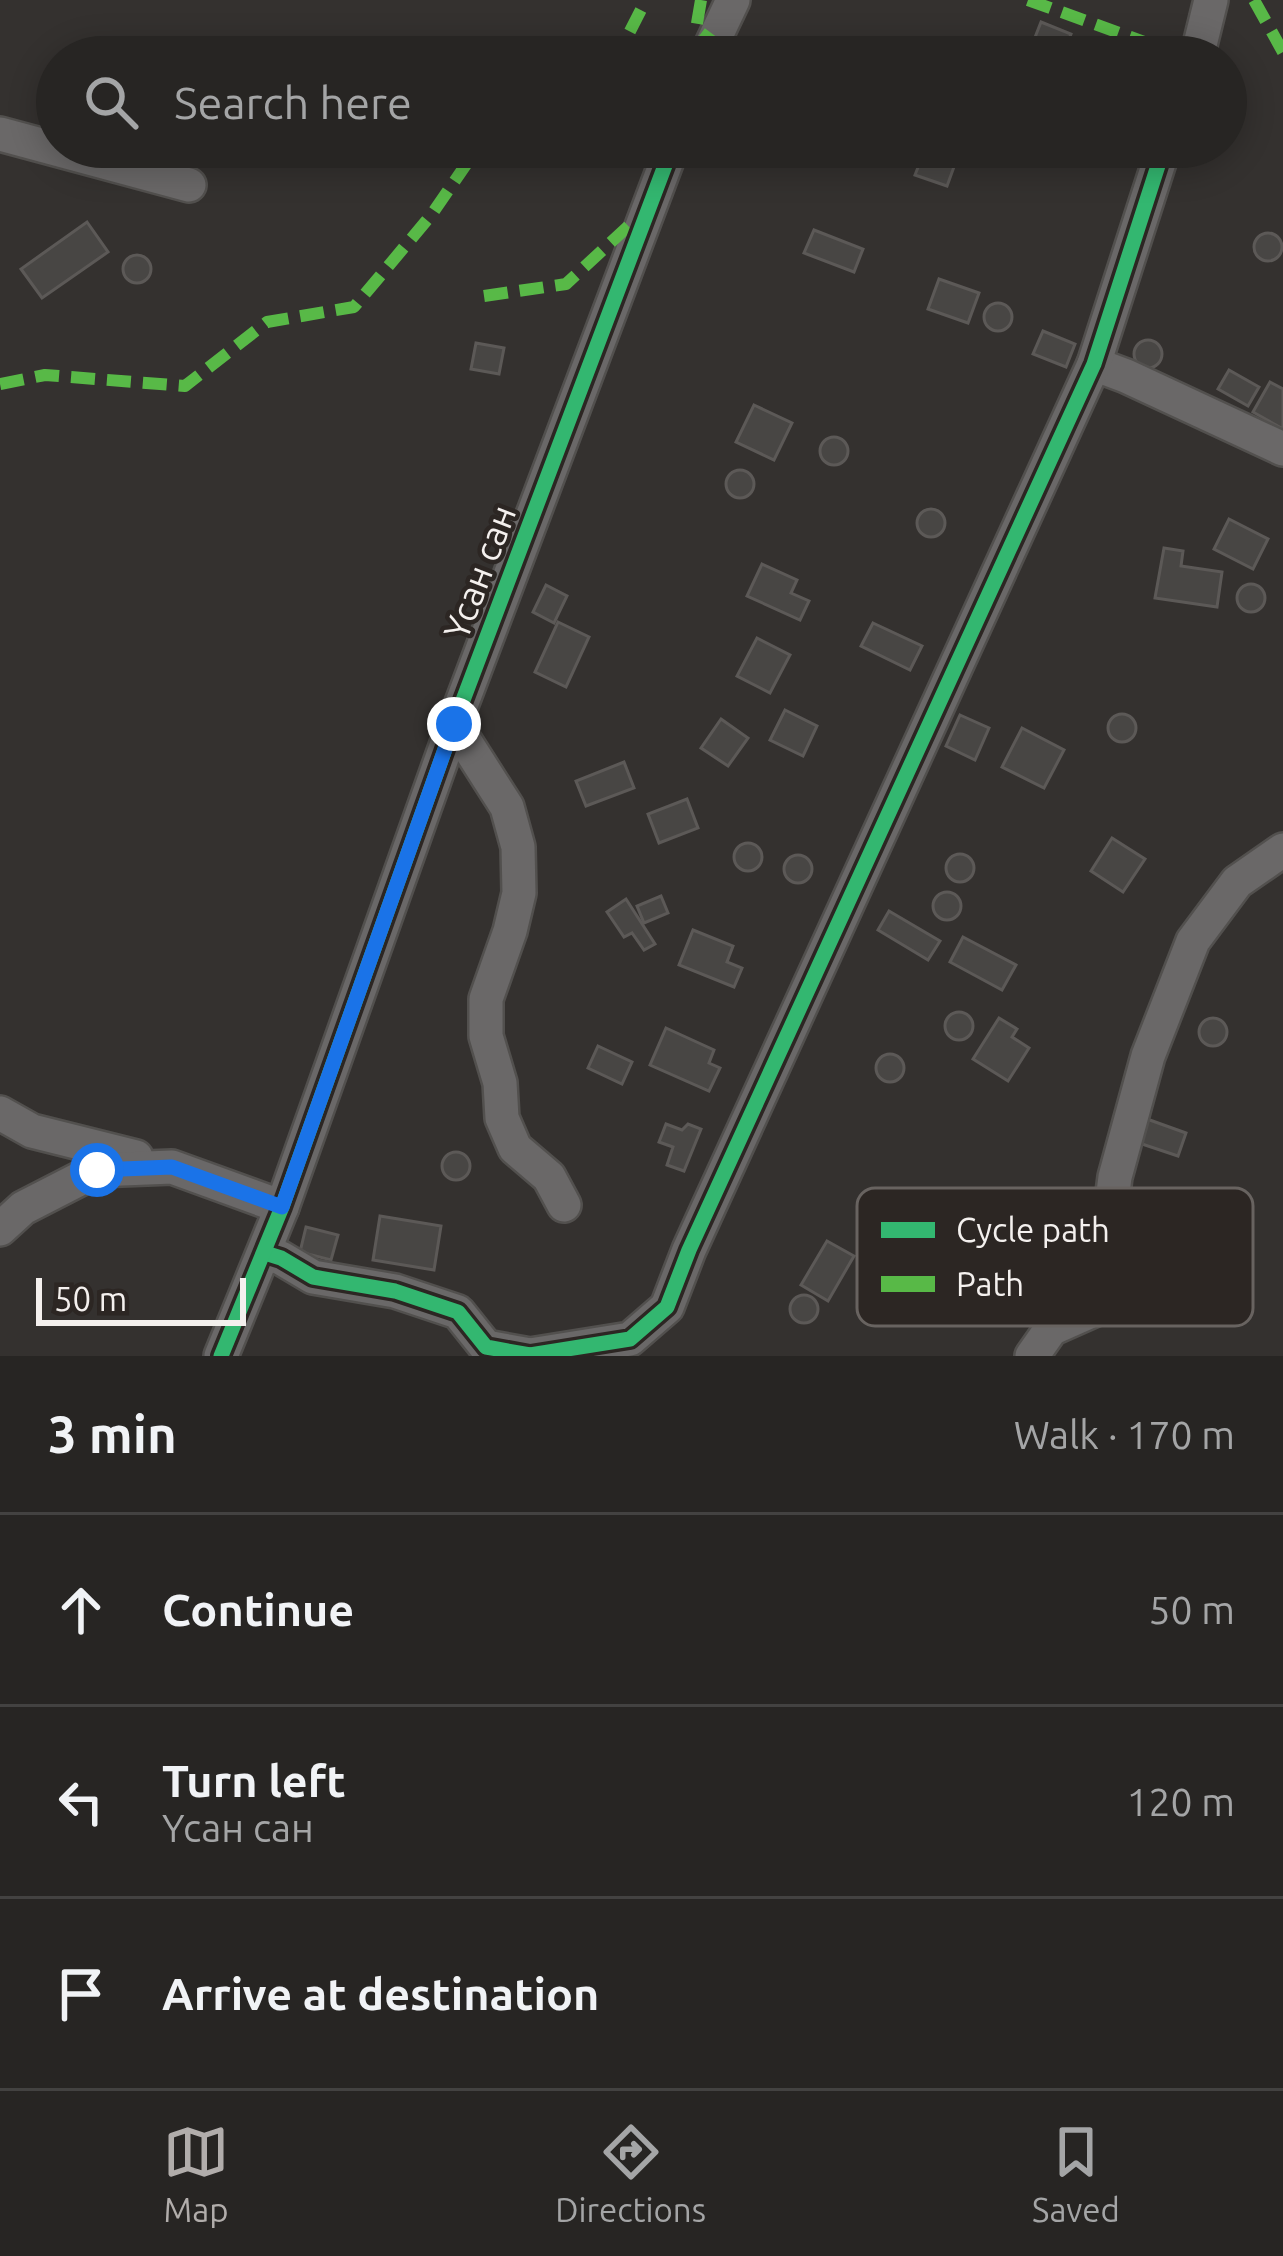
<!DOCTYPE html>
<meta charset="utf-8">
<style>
body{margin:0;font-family:Ubuntu,sans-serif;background:#333130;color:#f1f3f6}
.scale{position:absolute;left:36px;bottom:30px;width:210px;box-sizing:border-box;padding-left:12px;border:6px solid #f4f0ee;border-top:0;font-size:33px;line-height:42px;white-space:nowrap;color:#f4f0ee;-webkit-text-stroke:9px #2c2623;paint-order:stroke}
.stop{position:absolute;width:36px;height:36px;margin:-27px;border:9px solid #1a73e8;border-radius:50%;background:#fff}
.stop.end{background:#1a73e8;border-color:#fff;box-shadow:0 3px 12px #0008}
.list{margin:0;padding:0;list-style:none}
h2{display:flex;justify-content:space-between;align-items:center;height:156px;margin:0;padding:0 48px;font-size:51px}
h2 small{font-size:39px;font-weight:400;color:#a4a5a6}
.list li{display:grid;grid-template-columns:78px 1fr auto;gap:36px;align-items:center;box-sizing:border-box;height:192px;padding:0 48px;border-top:3px solid #434241}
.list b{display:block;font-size:45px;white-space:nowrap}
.list p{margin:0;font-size:39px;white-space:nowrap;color:#a4a5a6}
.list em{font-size:39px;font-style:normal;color:#a4a5a6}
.icon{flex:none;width:66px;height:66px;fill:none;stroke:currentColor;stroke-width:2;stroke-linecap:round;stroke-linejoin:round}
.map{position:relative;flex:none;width:1283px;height:1356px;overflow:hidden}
.search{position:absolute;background:#272523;box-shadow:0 6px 30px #0003;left:36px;right:36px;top:36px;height:132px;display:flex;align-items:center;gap:30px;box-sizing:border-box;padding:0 42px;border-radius:66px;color:#a4a5a6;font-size:45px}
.sheet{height:732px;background:#272523}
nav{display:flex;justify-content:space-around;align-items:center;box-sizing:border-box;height:168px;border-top:3px solid #434241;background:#272523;font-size:33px;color:#a4a5a6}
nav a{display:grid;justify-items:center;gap:6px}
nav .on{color:#b1adab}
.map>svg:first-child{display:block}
.building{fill:#484644;stroke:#5c5957;stroke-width:3}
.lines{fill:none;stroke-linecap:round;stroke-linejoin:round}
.street-casing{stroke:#52504e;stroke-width:38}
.street{stroke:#6a6868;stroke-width:33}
.quiet{stroke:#58b947;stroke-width:12;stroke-dasharray:24 12;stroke-linecap:butt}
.cycleway-casing{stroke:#2c2623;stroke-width:22}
.cycleway{stroke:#33b770;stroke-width:15}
.route{stroke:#1a73e8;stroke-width:15}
.labels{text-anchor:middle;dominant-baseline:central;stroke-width:9;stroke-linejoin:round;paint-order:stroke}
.street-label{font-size:36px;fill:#f4f0ee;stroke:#2c2623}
.key{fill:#2c2623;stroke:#686360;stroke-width:3}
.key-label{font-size:33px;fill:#f4f0ee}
</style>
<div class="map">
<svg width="1283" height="1356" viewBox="0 0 1283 1356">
<rect width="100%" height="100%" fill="#34312f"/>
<g class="building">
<polygon points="1041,22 1071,34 1062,56 1032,45"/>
<polygon points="926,147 942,147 959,153 947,186 915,175"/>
<polygon points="87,222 108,252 42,298 21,269"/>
<polygon points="814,230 863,249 854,272 804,253"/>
<circle cx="1268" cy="247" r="14"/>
<circle cx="137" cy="269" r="14"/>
<polygon points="939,279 979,293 968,323 928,309"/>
<circle cx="998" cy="317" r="14"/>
<polygon points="1043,331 1075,344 1066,367 1033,354"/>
<circle cx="1148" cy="354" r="14"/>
<polygon points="476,343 504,348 499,374 471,369"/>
<polygon points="1229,370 1259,387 1248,406 1218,389"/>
<polygon points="1270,382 1283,389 1283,429 1253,412"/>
<polygon points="754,405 792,423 774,460 736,442"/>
<circle cx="834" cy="451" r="14"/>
<circle cx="740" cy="484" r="14"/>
<circle cx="931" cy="523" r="14"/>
<polygon points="1229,519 1268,539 1253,569 1214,549"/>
<polygon points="1164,548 1183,551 1181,566 1222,572 1217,607 1155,598"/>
<polygon points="762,564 797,580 791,593 809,601 800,620 747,596"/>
<circle cx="1251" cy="598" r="14"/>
<polygon points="546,585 567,596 554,623 533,612"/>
<polygon points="558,622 589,637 566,687 535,672"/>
<polygon points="873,623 922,646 910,670 861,646"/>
<polygon points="757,638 790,655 770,693 737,676"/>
<polygon points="785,710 817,726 803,756 770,740"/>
<circle cx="1122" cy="728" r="14"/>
<polygon points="960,715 989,728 975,760 946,746"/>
<polygon points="721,719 748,738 728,766 701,748"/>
<polygon points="1022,728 1064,750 1044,788 1002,767"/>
<polygon points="624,762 634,788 586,806 576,781"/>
<polygon points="687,799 698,828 659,843 648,814"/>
<polygon points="1112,838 1145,859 1123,892 1091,871"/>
<circle cx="748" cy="857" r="14"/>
<circle cx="960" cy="868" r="14"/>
<circle cx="798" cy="869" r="14"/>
<circle cx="947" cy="906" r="14"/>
<polygon points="661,896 668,913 644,923 637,906"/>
<polygon points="626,899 655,944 644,950 632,933 624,937 607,912"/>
<polygon points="889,911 940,941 928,960 878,930"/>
<polygon points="693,930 733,946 727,962 742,968 734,987 679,965"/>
<polygon points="963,937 1016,965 1002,990 950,962"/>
<circle cx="959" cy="1026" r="14"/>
<circle cx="1213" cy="1032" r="14"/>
<polygon points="999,1018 1017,1029 1012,1037 1029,1048 1008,1081 973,1059"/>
<polygon points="666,1028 714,1050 709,1063 720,1068 709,1091 650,1065"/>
<polygon points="598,1046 632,1062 622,1084 588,1068"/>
<circle cx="890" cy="1068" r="14"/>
<polygon points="1147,1119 1186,1133 1178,1156 1139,1143"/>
<polygon points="666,1124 682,1130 688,1124 701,1129 684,1171 667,1165 673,1147 659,1142"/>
<circle cx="456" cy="1166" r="14"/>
<polygon points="380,1216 441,1226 434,1270 373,1260"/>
<polygon points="306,1227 338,1235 331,1260 300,1252"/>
<polygon points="827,1241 854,1256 828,1301 801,1285"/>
<circle cx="804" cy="1309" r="14"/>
</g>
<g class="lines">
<g class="street-casing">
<g id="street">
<polyline points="706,57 733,0"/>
<polyline points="1197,57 1211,0"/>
<polyline points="0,134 189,185"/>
<polyline points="1094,364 1126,376 1283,449"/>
<polyline points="454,724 507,807 518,847 519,893 510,931 486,999 486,1036 500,1083 502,1118 515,1148 549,1177 564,1205"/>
<polyline points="0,1113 32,1131 136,1157"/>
<polyline points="0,1229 23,1208 97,1170 172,1167 282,1207"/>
<polyline points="265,1253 281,1258 313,1277 395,1291 458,1312 486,1347 530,1355 630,1339 667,1307 689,1250 1094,364 1164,147"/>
<polyline points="221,1356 282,1207 454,724 672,147"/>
<polyline points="1032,1356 1051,1329 1105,1305 1113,1277 1109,1224 1115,1177 1148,1056 1193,941 1237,882 1283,850"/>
</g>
</g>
<use href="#street" class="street"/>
<g class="quiet">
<polyline points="701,0 696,29 712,41"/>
<polyline points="1028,0 1186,57"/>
<polyline points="1254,0 1283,52"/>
<polyline points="605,57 627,37 646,0"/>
<polyline points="484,296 566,284 636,219"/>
<polyline points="0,384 45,375 185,386 267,322 354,307 432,214 478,147"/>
</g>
<g class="cycleway-casing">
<g id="cycleway">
<polyline points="265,1253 281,1258 313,1277 395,1291 458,1312 486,1347 530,1355 630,1339 667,1307 689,1250 1094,364 1164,147"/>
<polyline points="221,1356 282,1207 454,724 672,147"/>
</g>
</g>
<use href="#cycleway" class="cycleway"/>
</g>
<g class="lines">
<polyline class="route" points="97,1170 172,1167 282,1207 454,724"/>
</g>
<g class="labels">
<g class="street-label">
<text transform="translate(479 572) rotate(-69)">Үсан сан</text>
</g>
</g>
<rect x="857" y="1188" width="396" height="138" rx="18" class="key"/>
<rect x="881" y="1222" width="54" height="16" fill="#33b770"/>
<rect x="881" y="1276" width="54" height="16" fill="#58b947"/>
<g class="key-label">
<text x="956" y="1242">Cycle path</text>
<text x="956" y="1296">Path</text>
</g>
</svg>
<div class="scale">50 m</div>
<div class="stop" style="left:97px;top:1170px"></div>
<div class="stop end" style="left:454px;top:724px"></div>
<div class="search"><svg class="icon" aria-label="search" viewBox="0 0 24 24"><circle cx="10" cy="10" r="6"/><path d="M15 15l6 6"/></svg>Search here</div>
</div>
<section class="sheet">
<h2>3 min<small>Walk · 170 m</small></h2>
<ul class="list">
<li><svg class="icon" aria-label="ahead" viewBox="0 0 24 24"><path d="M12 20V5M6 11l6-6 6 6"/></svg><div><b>Continue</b></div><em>50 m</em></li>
<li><svg class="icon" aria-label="left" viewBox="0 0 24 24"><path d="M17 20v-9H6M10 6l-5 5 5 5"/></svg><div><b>Turn left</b><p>Үсан сан</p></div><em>120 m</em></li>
<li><svg class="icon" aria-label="arrive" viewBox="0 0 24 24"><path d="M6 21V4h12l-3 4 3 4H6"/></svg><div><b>Arrive at destination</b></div></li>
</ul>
</section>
<nav>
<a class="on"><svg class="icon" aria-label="map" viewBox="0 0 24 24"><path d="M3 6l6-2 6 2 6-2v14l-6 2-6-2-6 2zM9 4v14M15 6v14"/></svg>Map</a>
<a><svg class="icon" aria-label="directions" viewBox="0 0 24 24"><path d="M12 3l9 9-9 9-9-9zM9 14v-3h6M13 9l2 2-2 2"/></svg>Directions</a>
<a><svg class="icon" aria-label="saved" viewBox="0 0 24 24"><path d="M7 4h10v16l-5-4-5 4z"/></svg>Saved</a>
</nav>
